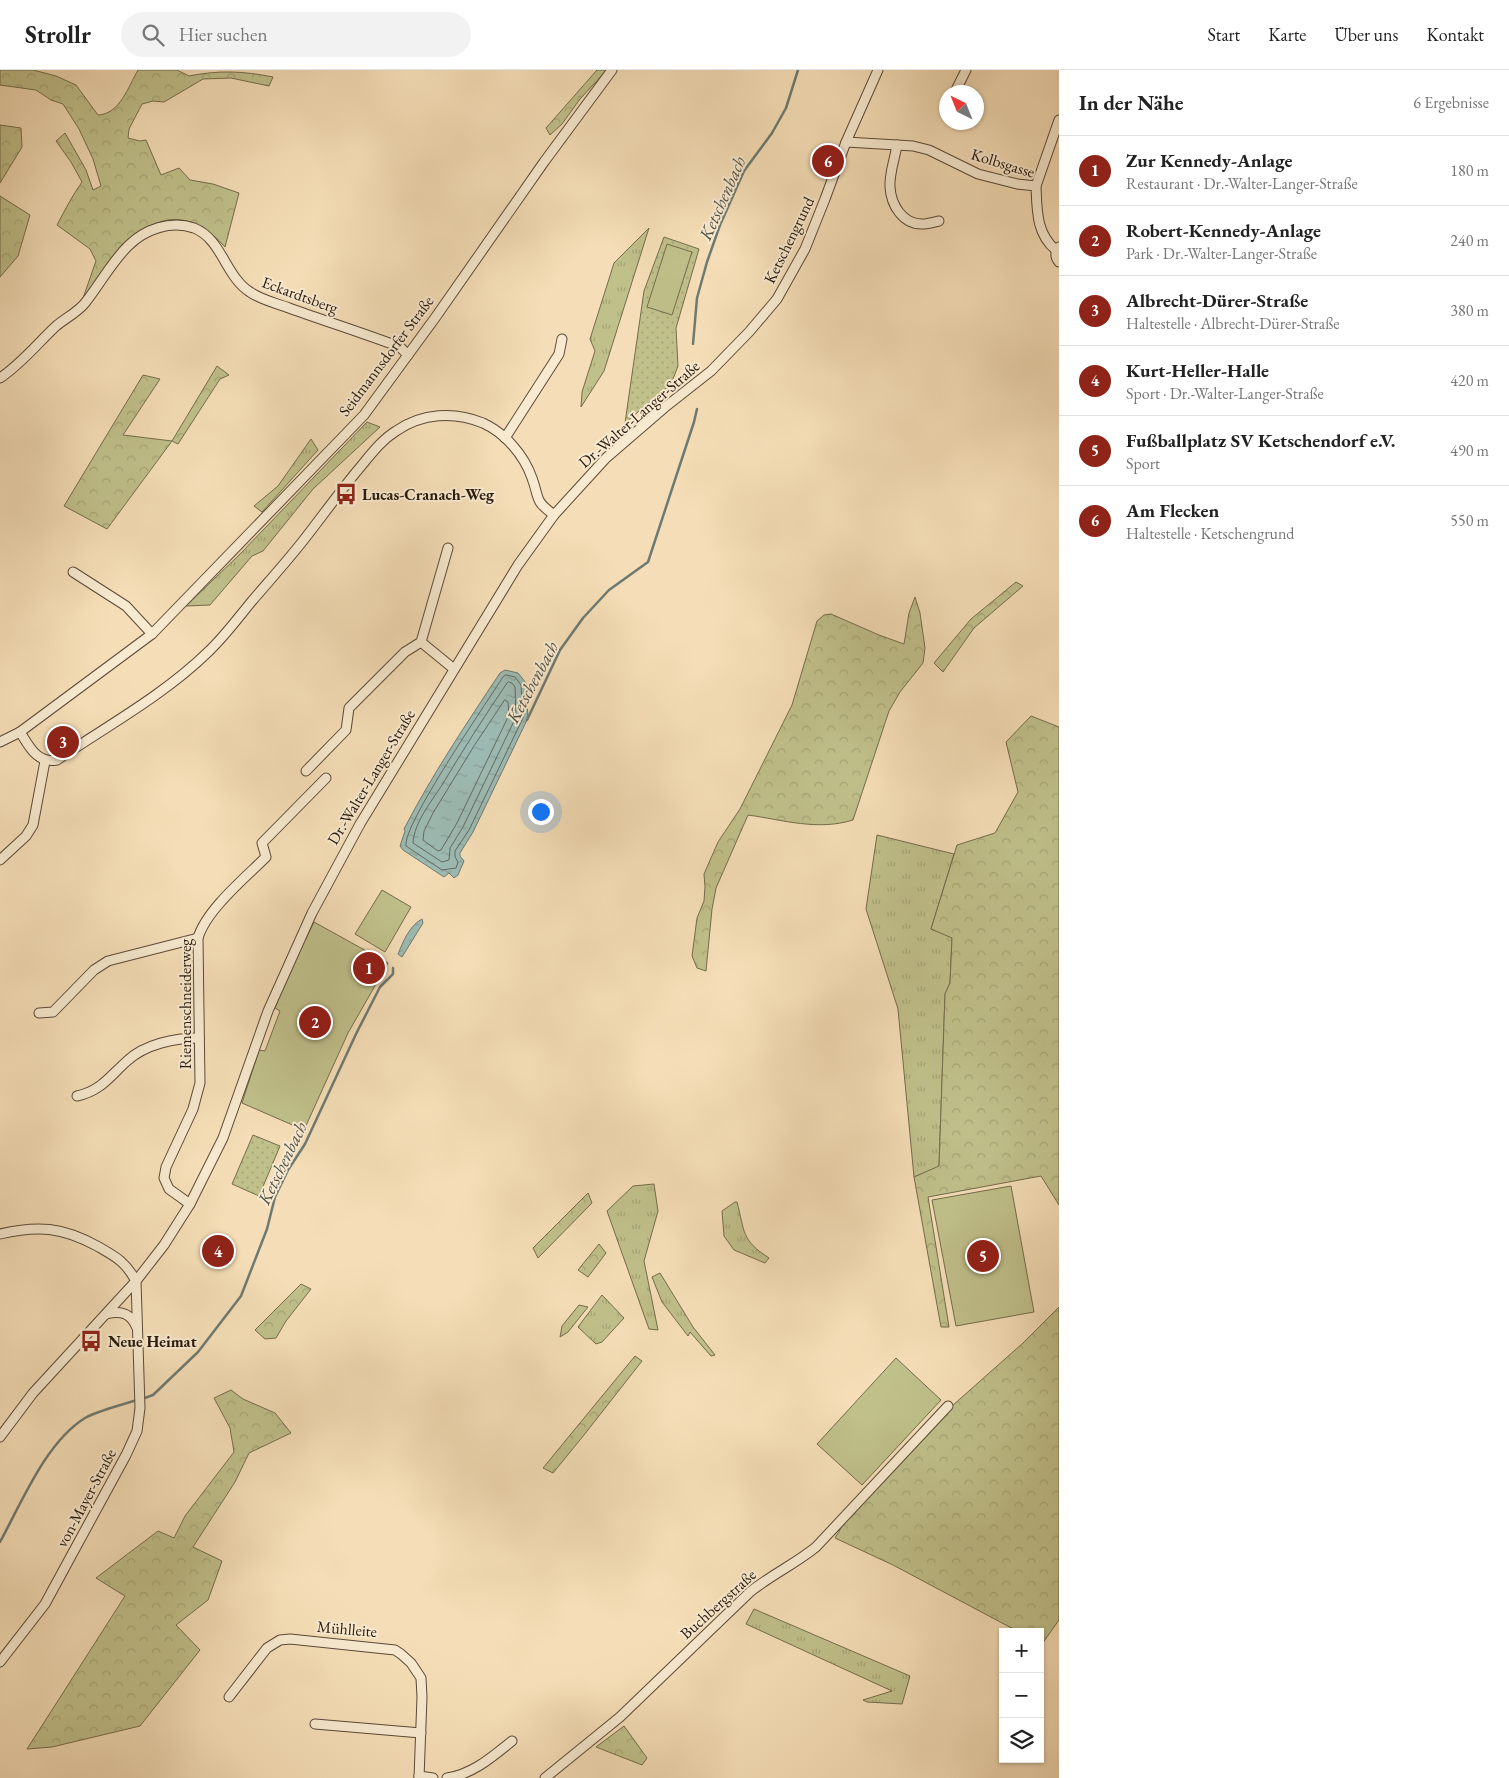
<!DOCTYPE html>
<html lang="de">
<meta charset="utf-8">
<style>
body{margin:0;font-family:"EB Garamond",serif;background:#f2f2f2;color:#222}
.controls{position:absolute;right:15px;bottom:15px;display:grid;overflow:hidden;border-radius:0px;box-shadow:0 1px 4px #0004}
.controls button{width:45px;height:45px;display:grid;place-items:center;padding:0;border:0;border-bottom:1px solid #e0e0e0;background:#fff;color:#222;font:25px sans-serif}
.compass{position:absolute;left:939px;top:15px;width:45px;height:45px;border-radius:50%;background:#fff;box-shadow:0 1px 4px #0004;rotate:317deg}
.you{position:absolute;left:540px;top:741px;width:18px;height:18px;margin:-12px;border:4px solid #fff;border-radius:50%;background:#1a73e8;box-shadow:0 0 0 8px #1a73e833}
.badge{display:grid;place-items:center;width:32px;height:32px;border-radius:50%;background:#8f2418;color:#fff;font-size:16px;font-weight:700}
.pin{position:absolute;translate:-50% -50%;border:2px solid #fff;box-shadow:0 1px 5px #0006}
.list{margin:0;padding:0;list-style:none}
h2{display:flex;justify-content:space-between;align-items:center;height:65px;margin:0;padding:0 20px;font-size:21px}
h2 small{font-size:16px;font-weight:400;color:#767676}
.list li{display:grid;grid-template-columns:32px 1fr auto;gap:15px;align-items:center;box-sizing:border-box;height:70px;padding:0 20px;border-top:1px solid #e0e0e0}
.list b{display:block;font-size:19px;white-space:nowrap}
.list p{margin:0;font-size:16px;white-space:nowrap;color:#767676}
.list em{font-size:16px;font-style:normal;color:#767676}
.icon{flex:none;width:28px;height:28px;fill:none;stroke:currentColor;stroke-width:2;stroke-linecap:round;stroke-linejoin:round}
.map{position:relative;flex:none;width:1059px;height:1708px;overflow:hidden}
header{display:flex;align-items:center;gap:30px;box-sizing:border-box;height:70px;padding:0 25px;background:#fff;border-bottom:1px solid #e0e0e0}
header strong{font-size:24px}
nav{display:flex;gap:28px;margin-inline-start:auto;font-size:18px}
.search{width:350px;height:45px;background:#f2f2f2;display:flex;align-items:center;gap:12px;box-sizing:border-box;padding:0 18px;border-radius:28px;color:#767676;font-size:19px}
main{display:flex}
aside{flex:1;background:#fff}
.map>svg:first-child{display:block}
.grass{fill:url(#grass-tufts);stroke:#746c4c}
.forest{fill:url(#forest-crowns);stroke:#746c4c}
.park{fill:url(#park-dots);stroke:#746c4c}
.garden{fill:#c0c08b;stroke:#746c4c}
.water{fill:url(#water-ripples);stroke:#6e7a71}
.lines{fill:none;stroke-linecap:round;stroke-linejoin:round}
.shore{stroke:#626a60;stroke-width:1}
.stream{stroke:#6e7a71;stroke-width:2.5}
.minor-casing{stroke:#5b4a38;stroke-width:11}
.minor{stroke:#f8ead0;stroke-width:9}
.labels{text-anchor:middle;dominant-baseline:central;stroke-width:4;stroke-linejoin:round;paint-order:stroke}
.street-label{font-size:16px;fill:#28180d;stroke:#f8ead0}
.poi-label{font-size:16px;font-weight:bold;fill:#28180d;stroke:#f8ead0;text-anchor:start}
.water-label{font-size:18px;font-style:italic;fill:#515147;stroke:#f8ead0}
</style>
<header>
<strong>Strollr</strong>
<div class="search"><svg class="icon" aria-label="search" viewBox="0 0 24 24"><circle cx="10" cy="10" r="6"/><path d="M15 15l6 6"/></svg>Hier suchen</div>
<nav><a>Start</a><a>Karte</a><a>Über uns</a><a>Kontakt</a></nav>
</header>
<main>
<div class="map">
<svg width="1059" height="1708" viewBox="0 0 1059 1708">
<defs>
<pattern id="grass-tufts" width="24" height="20" patternUnits="userSpaceOnUse" patternTransform="scale(1.25)"><rect width="24" height="20" fill="#c0c08b"/><path d="M3 7l-1-3M5 7V3M7 7l1-3M15 17l-1-3M17 17v-4M19 17l1-3" fill="none" stroke="#a5a477"/></pattern>
<pattern id="forest-crowns" width="20" height="18" patternUnits="userSpaceOnUse" patternTransform="scale(1.25)"><rect width="20" height="18" fill="#c0c08b"/><path d="M2 6a3 3 0 1 1 6 0M12 15a3 3 0 1 1 6 0" fill="none" stroke="#a5a477"/></pattern>
<pattern id="park-dots" width="8" height="8" patternUnits="userSpaceOnUse" patternTransform="scale(1.25)"><rect width="8" height="8" fill="#c0c08b"/><path d="M2 2h.1M6 6h.1" fill="none" stroke="#a5a477" stroke-width="1.8" stroke-linecap="round"/></pattern>
<pattern id="water-ripples" width="26" height="14" patternUnits="userSpaceOnUse" patternTransform="scale(1.25)"><rect width="26" height="14" fill="#9dbbb4"/><path d="M2 4q2-2 4 0t4 0M15 11q2-2 4 0t4 0" fill="none" stroke="#87a09a"/></pattern>
</defs>
<rect width="100%" height="100%" fill="#f5deb7"/>
<filter id="stains"><feTurbulence type="fractalNoise" baseFrequency=".004" numOctaves="4"/><feColorMatrix values="0 0 0 0 .2 0 0 0 0 .09 0 0 0 0 .02 0 0 0 .5 -.17"/></filter>
<radialGradient id="worn" r=".72"><stop offset=".6" stop-color="#630" stop-opacity="0"/><stop offset="1" stop-color="#630" stop-opacity=".3"/></radialGradient>
<g class="grass">
<polygon points="649,158 604,301 581,337 582,322 595,281 590,269 614,193"/>
<polygon points="367,352 380,357 313,419 263,481 252,486 210,535 186,536 239,485"/>
<polygon points="311,369 318,380 262,442 254,436 278,416"/>
<polygon points="877,765 954,784 931,859 952,867 950,913 945,924 939,1097 914,1107 898,939 866,839"/>
<polygon points="654,1114 658,1141 644,1191 658,1260 649,1259 607,1141 633,1116"/>
<path d="M735 1132H737C745 1162 741 1170 769 1188L765 1193 734 1180 724 1166 722 1141Z"/>
<polygon points="660,1203 693,1257 715,1285 711,1286 690,1262 688,1266 662,1232 652,1207"/>
<polygon points="602,1225 624,1248 602,1272 596,1274 578,1257"/>
<polygon points="579,1235 588,1237 568,1262 560,1267 562,1256"/>
<polygon points="754,1539 910,1606 902,1634 867,1632 863,1630 892,1621 746,1554"/>
</g>
<g class="forest">
<path d="M0 0H33L56 6 76 15 98 45C120 44 128 17 138 0H177L189 6C219 0 243 1 273 7L269 16 231 8 203 9 164 32 153 31 142 34 129 59 128 68 140 71 146 70 161 105 179 98 190 110 213 114 239 123 225 177C165 110 117 180 82 231L96 191 90 179 57 155C65 140 72 126 82 112L71 92 56 71 65 63 86 100 93 120 101 116 93 89 79 59 63 34 51 30 36 20 0 15Z"/>
<polygon points="597,0 607,0 580,29 562,54 550,65 546,58"/>
<polygon points="0,55 21,58 22,77 0,113"/>
<polygon points="0,126 30,145 18,186 0,207"/>
<polygon points="217,296 229,305 220,309 178,374 172,371 107,459 64,436 143,305 160,309 123,365 172,371"/>
<polygon points="1016,512 1023,516 974,558 943,602 934,593 971,549"/>
<path d="M915 527 920 543 925 578 923 593 900 622 889 641 853 750C818 761 783 750 748 745L716 818 712 839 706 901 697 898 692 886 697 848 704 831 705 817 704 804 718 772 740 739 792 635 817 551 824 545 831 544 879 565 904 574 909 543Z"/>
<polygon points="1031,646 1059,657 1059,1135 1041,1106 928,1127 949,1257 941,1257 914,1107 939,1096 945,924 950,913 952,868 931,859 957,775 995,763 1018,722 1006,672"/>
<polygon points="588,1123 592,1133 538,1188 533,1178"/>
<polygon points="599,1174 606,1183 588,1207 578,1200"/>
<polygon points="301,1214 311,1219 286,1251 276,1268 265,1269 255,1260"/>
<polygon points="1059,1237 1059,1550 1042,1574 1040,1573 1040,1562 1019,1562 893,1495 835,1468 861,1425 952,1336 1023,1273"/>
<polygon points="635,1286 642,1291 584,1365 553,1403 543,1398"/>
<polygon points="231,1320 243,1329 275,1343 291,1363 249,1383 235,1412 193,1477 222,1491 208,1530 176,1555 200,1580 140,1656 52,1677 27,1679 125,1526 96,1508 158,1461 174,1468 185,1446 234,1382 230,1358 214,1328"/>
<polygon points="624,1656 647,1688 642,1695 596,1677"/>
</g>
<g class="park">
<polygon points="664,167 699,179 676,258 678,296 671,314 625,353 644,221"/>
<polygon points="253,1065 280,1076 259,1126 232,1114"/>
</g>
<g class="garden">
<polygon points="667,174 692,182 672,245 647,237"/>
<polygon points="382,820 411,837 385,882 355,864"/>
<polygon points="314,852 388,893 348,963 304,1060 242,1033 259,980 265,981 280,941 275,938 284,913"/>
<polygon points="1011,1116 1034,1242 956,1256 932,1130"/>
<polygon points="896,1288 941,1330 862,1415 817,1374"/>
</g>
<g class="water">
<path d="M505 600 518 603 526 613 528 648 473 762 460 783V786L464 791 458 805 454 808 449 803 444 807 403 780 400 776 405 761 404 759C432 705 466 654 500 603Z"/>
<path d="M422 849 423 853 402 887 398 884C403 872 409 856 422 849Z"/>
</g>
<g class="lines">
<g class="shore">
<path d="M506 605 515 607 521 615 523 648 469 760 455 781V787L458 792 456 798 442 800 406 776C402 756 487 632 503 607Z"/>
<path d="M509 612 512 613 515 617 516 647 463 757 450 778 449 790 442 792 413 773C414 753 431 732 442 715 463 680 484 647 507 613Z"/>
<polygon points="505,630 508,632 509,645 457,753 441,780 438,781 423,770 424,761 433,743 474,676"/>
</g>
<g class="stream">
<polyline points="693,274 697,228 707,192 720,155 744,101 772,63 786,38 798,0"/>
<polyline points="527,650 560,580 583,548 609,520 648,492 694,352 697,339"/>
<polyline points="142,1329 153,1325 198,1282 241,1226 267,1159 275,1127 288,1100 305,1074 356,964 380,917 393,904 393,898"/>
<path d="M0 1472C22 1432 46 1372 85 1348 97 1341 122 1335 137 1330"/>
</g>
<g class="minor-casing">
<g id="minor">
<polyline points="955,22 966,0"/>
<polyline points="946,41 946,40"/>
<path d="M846 72 897 75C895 88 889 104 890 117 891 135 903 155 923 154 928 154 934 152 939 151"/>
<path d="M897 75 913 76 929 80 978 104 1017 114 1036 116C1037 139 1036 164 1056 180"/>
<polyline points="1036,116 1059,50"/>
<path d="M1059 177C1055 182 1055 187 1059 192"/>
<path d="M0 308C21 294 37 274 55 257 65 248 77 243 85 233 100 214 111 193 128 176 145 159 171 150 194 158 222 169 225 206 250 222 261 230 276 233 289 238 325 251 363 263 400 277L408 285"/>
<polyline points="505,368 559,284 562,269"/>
<polyline points="73,502 126,536 152,564"/>
<polyline points="421,572 454,599"/>
<path d="M20 662C29 676 37 694 57 690 107 656 164 625 208 582 224 567 238 548 252 531 270 510 289 489 306 467 323 445 339 423 357 401 369 387 380 371 396 361 422 343 454 341 483 353 505 363 524 385 532 408 540 430 534 430 554 445"/>
<polyline points="0,672 20,662 152,564 364,345 435,248 544,92 612,0"/>
<polyline points="306,701 346,660 349,638 405,582 421,572 448,478"/>
<polyline points="0,790 26,766 33,755 45,691"/>
<polyline points="39,943 53,942 94,900 108,891 198,868"/>
<path d="M77 1026C101 1021 110 1006 127 991 145 974 175 968 199 968"/>
<path d="M190 1134 169 1119 164 1108 166 1097 193 1039 200 1013 198 868C206 840 246 807 266 787L262 773 326 708"/>
<path d="M0 1164C38 1155 62 1157 97 1176 116 1187 125 1191 136 1211L140 1338 137 1361 126 1385 45 1534 0 1592"/>
<path d="M106 1244C121 1240 131 1243 137 1258"/>
<polyline points="0,1367 33,1323 136,1211 164,1175 190,1134 223,1068 268,941 312,843 360,754 518,495 554,445 606,388 664,338 711,301 749,262 777,229 805,179 825,129 846,72 878,0"/>
<polyline points="229,1627 267,1578 280,1570 290,1569 395,1580 401,1584 411,1593 421,1608 422,1627 419,1708"/>
<polyline points="315,1654 421,1663"/>
<polyline points="419,1706 433,1708"/>
<path d="M447 1708C473 1704 492 1687 512 1671"/>
<path d="M545 1708 620 1647 750 1522C771 1505 795 1494 816 1477L948 1336"/>
</g>
</g>
<use href="#minor" class="minor"/>
</g>
<defs>
<g id="bus-bare" transform="scale(1.725)"><path d="M-5-6H5V4H4V6H2V4H-2V6H-4V4H-5ZM-3.5-4V0h7V-4ZM-3.5 1.2v1.5H-2V1.2ZM2 1.2v1.5H3.5V1.2Z" fill="#8f2418" stroke="#f8ead0" stroke-width="2.5" paint-order="stroke"/></g>
</defs>
<g fill-rule="evenodd">
<use href="#bus-bare" x="346" y="424"/>
<use href="#bus-bare" x="91" y="1271"/>
</g>
<g class="labels">
<g class="street-label">
<text transform="translate(1003 93) rotate(17)">Kolbsgasse</text>
<text transform="translate(789 170) rotate(-64)">Ketschengrund</text>
<text transform="translate(300 225) rotate(20)">Eckardtsberg</text>
<text transform="translate(386 286) rotate(-53)">Seidmannsdorfer Straße</text>
<text transform="translate(639 344) rotate(-41)">Dr.-Walter-Langer-Straße</text>
<text transform="translate(371 707) rotate(-59)">Dr.-Walter-Langer-Straße</text>
<text transform="translate(185 934) rotate(-90)">Riemenschneiderweg</text>
<text transform="translate(86 1428) rotate(-62)">von-Mayer-Straße</text>
<text transform="translate(718 1534) rotate(-42)">Buchbergstraße</text>
<text transform="translate(347 1559) rotate(5)">Mühlleite</text>
</g>
<g class="poi-label">
<text x="362" y="424">Lucas-Cranach-Weg</text>
<text x="108" y="1271">Neue Heimat</text>
</g>
<g class="water-label">
<text transform="translate(722 128) rotate(-66)">Ketschenbach</text>
<text transform="translate(532 612) rotate(-62)">Ketschenbach</text>
<text transform="translate(282 1093) rotate(-64)">Ketschenbach</text>
</g>
</g>
<rect width="100%" height="100%" filter="url(#stains)"/>
<rect width="100%" height="100%" fill="url(#worn)"/>
</svg>
<div class="controls">
<button>+</button>
<button>−</button>
<button><svg class="icon" aria-label="layers" viewBox="0 0 24 24"><path d="M12 4l9 5-9 5-9-5zM3 14l9 5 9-5"/></svg></button>
</div>
<svg class="compass" viewBox="-18 -18 36 36"><path d="M0-13l5 13h-10z" fill="#e53935"/><path d="M0 13l5-13h-10z" fill="#767676"/></svg>
<div class="you"></div>
<div class="pin badge" style="left:369px;top:898px">1</div>
<div class="pin badge" style="left:315px;top:952px">2</div>
<div class="pin badge" style="left:63px;top:672px">3</div>
<div class="pin badge" style="left:218px;top:1181px">4</div>
<div class="pin badge" style="left:983px;top:1186px">5</div>
<div class="pin badge" style="left:828px;top:91px">6</div>
</div>
<aside>
<h2>In der Nähe<small>6 Ergebnisse</small></h2>
<ul class="list">
<li><span class="badge">1</span><div><b>Zur Kennedy-Anlage</b><p>Restaurant · Dr.-Walter-Langer-Straße</p></div><em>180 m</em></li>
<li><span class="badge">2</span><div><b>Robert-Kennedy-Anlage</b><p>Park · Dr.-Walter-Langer-Straße</p></div><em>240 m</em></li>
<li><span class="badge">3</span><div><b>Albrecht-Dürer-Straße</b><p>Haltestelle · Albrecht-Dürer-Straße</p></div><em>380 m</em></li>
<li><span class="badge">4</span><div><b>Kurt-Heller-Halle</b><p>Sport · Dr.-Walter-Langer-Straße</p></div><em>420 m</em></li>
<li><span class="badge">5</span><div><b>Fußballplatz SV Ketschendorf e.V.</b><p>Sport</p></div><em>490 m</em></li>
<li><span class="badge">6</span><div><b>Am Flecken</b><p>Haltestelle · Ketschengrund</p></div><em>550 m</em></li>
</ul>
</aside>
</main>
